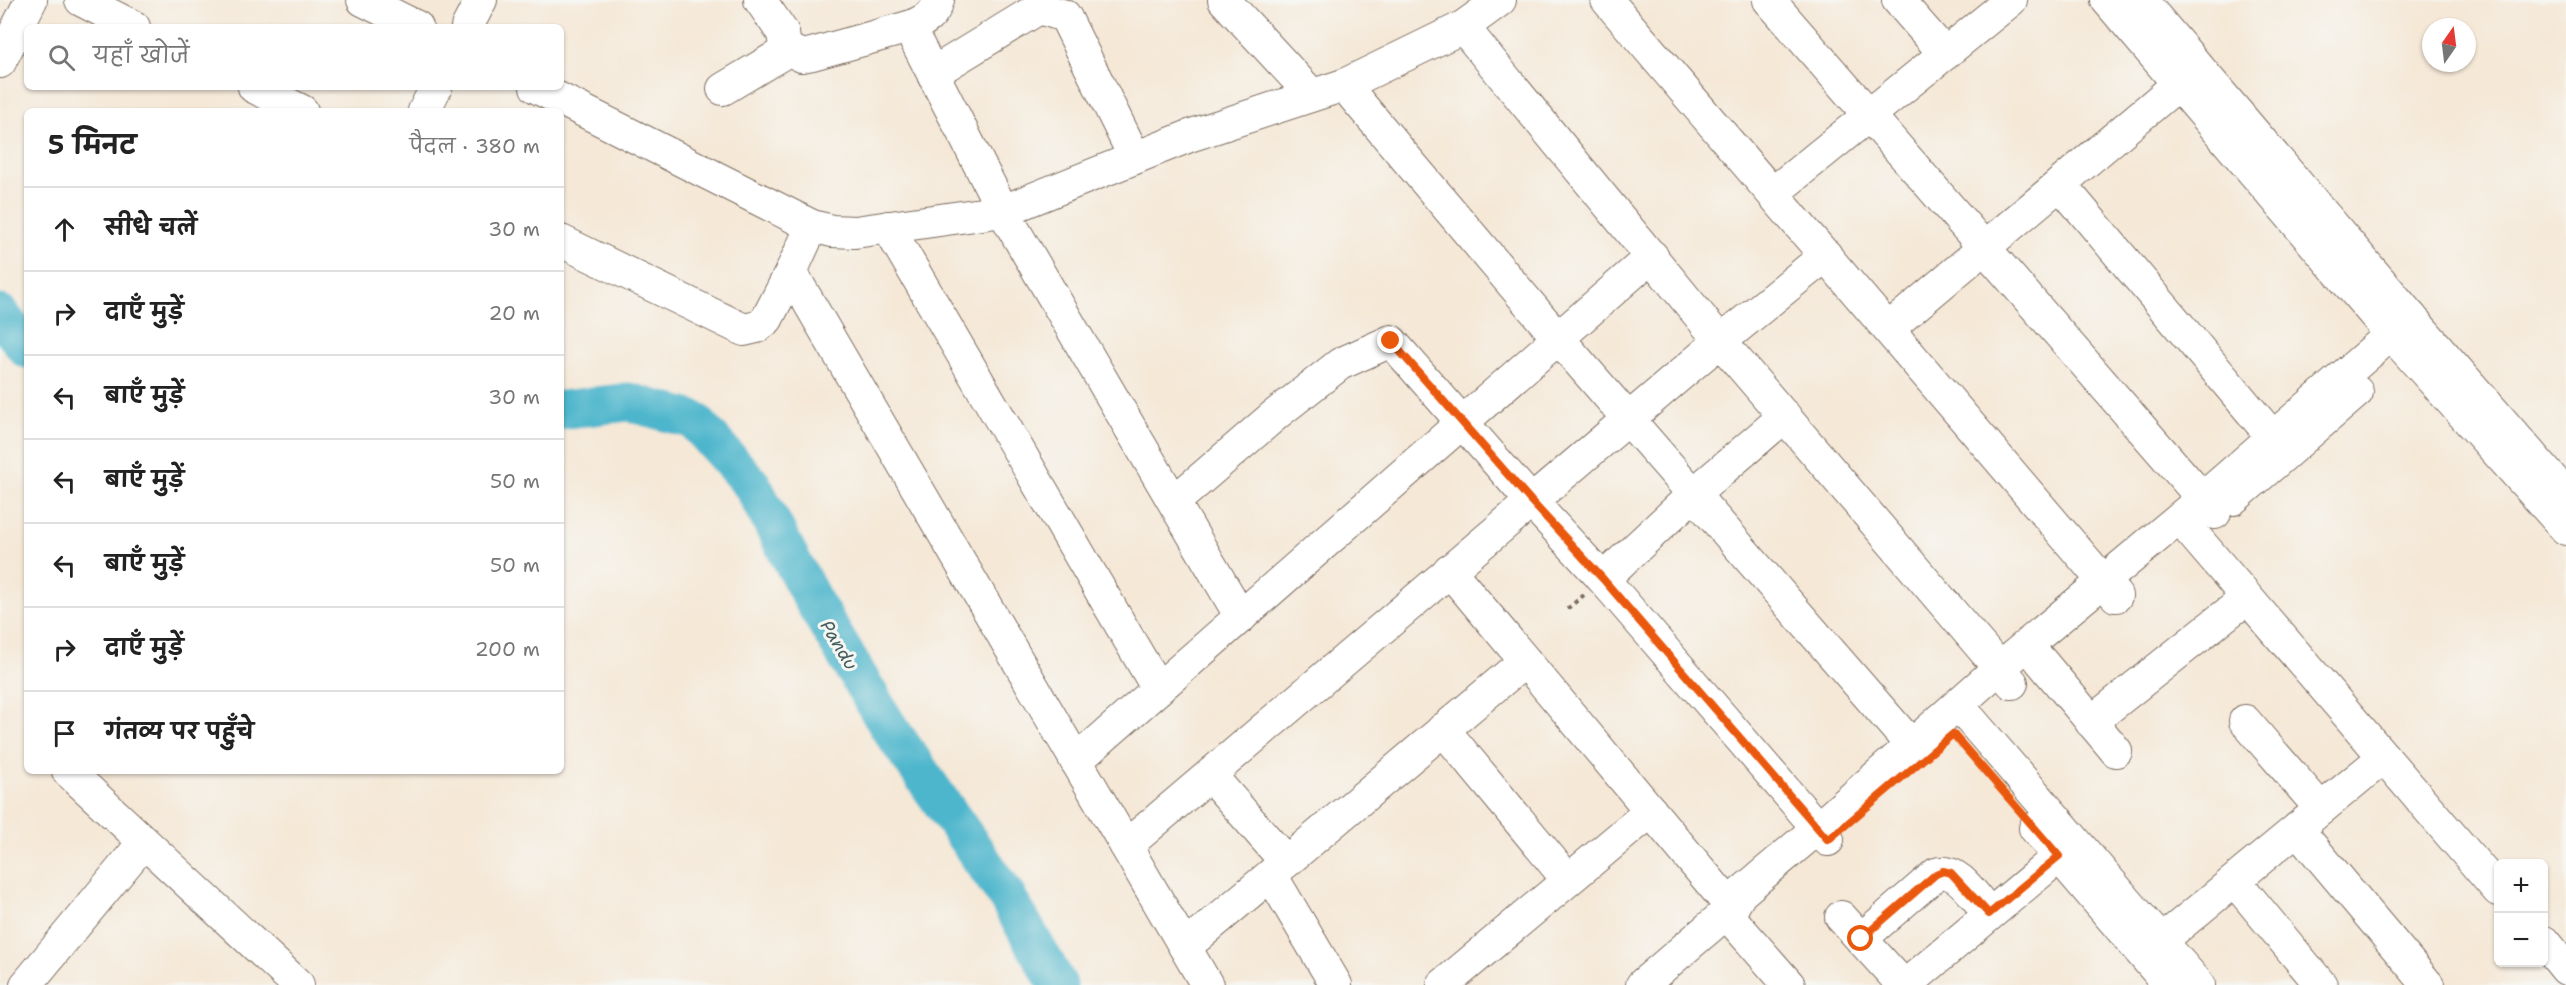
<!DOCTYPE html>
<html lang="hi">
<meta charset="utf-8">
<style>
body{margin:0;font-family:"Shantell Sans","Playpen Sans Deva",sans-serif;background:#f2f2f2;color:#222}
.controls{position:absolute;right:18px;bottom:18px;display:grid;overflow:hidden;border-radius:9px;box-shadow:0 2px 4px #0004}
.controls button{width:54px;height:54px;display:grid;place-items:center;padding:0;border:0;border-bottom:2px solid #e0e0e0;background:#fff;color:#222;font:30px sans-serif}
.compass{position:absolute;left:2422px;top:18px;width:54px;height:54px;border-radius:50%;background:#fff;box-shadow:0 2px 4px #0004;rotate:14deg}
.stop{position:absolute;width:18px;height:18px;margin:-14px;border:4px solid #ea580c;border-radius:50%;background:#fff}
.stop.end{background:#ea580c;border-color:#fff;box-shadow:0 2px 6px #0008}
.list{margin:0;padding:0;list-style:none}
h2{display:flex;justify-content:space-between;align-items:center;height:78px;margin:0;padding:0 24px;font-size:26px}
h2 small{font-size:20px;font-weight:400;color:#767676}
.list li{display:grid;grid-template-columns:39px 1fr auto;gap:18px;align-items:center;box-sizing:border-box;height:84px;padding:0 24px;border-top:2px solid #e0e0e0}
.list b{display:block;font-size:22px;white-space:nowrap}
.list em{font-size:20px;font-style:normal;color:#767676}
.icon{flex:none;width:33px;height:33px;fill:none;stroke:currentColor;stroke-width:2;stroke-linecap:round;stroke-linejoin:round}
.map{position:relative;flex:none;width:2566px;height:985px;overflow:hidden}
.search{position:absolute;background:#fff;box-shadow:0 2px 4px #0004;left:24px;top:24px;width:540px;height:66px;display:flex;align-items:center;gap:15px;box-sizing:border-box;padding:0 21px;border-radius:9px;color:#767676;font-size:22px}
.panel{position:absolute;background:#fff;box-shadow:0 2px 4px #0004;left:24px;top:108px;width:540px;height:666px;border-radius:9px}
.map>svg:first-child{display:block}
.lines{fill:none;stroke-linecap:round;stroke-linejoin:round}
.river{stroke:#4eb6cc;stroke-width:39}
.minor-casing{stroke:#7c6c5f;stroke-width:34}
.path{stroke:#7c6c5f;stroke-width:4;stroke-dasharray:4.5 4.5;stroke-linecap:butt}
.minor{stroke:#fff;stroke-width:32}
.route{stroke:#ea580c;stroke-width:8}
.labels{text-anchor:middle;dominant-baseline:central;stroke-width:6;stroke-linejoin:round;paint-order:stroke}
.water-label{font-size:18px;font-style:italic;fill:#425b5b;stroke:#f6f6f2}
</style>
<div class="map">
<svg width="2566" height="985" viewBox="0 0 2566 985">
<rect width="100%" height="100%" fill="#f6f6f2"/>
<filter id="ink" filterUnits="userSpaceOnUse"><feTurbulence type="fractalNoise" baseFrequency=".0167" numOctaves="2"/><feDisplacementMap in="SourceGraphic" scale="12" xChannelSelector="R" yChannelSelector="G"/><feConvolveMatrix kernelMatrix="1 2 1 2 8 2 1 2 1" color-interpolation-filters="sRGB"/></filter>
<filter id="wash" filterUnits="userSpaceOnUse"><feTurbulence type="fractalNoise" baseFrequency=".008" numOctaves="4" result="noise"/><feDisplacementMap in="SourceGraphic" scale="24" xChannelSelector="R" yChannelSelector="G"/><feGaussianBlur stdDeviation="1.35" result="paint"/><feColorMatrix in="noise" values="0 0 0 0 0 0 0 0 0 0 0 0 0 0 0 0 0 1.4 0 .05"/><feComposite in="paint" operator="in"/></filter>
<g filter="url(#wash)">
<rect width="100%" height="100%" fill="#f5e8d7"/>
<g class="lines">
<g class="river">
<polyline points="0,314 27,349"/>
<polyline points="561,410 629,402 694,420 752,485 812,599 888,726 1004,892 1058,985"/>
</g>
</g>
</g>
<g filter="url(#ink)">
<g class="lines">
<g class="minor-casing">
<g id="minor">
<polyline points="81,0 134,27"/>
<polyline points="363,0 417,27"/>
<polyline points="1224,0 1312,95"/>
<polyline points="1607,0 2116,596"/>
<polyline points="1769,0 2215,513"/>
<polyline points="1898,0 1945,54"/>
<polyline points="2107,0 2391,334 2566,529"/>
<polyline points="2141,0 2411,317 2566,495"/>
<polyline points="467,27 481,0"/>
<polyline points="909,27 1003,211 1241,617"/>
<polyline points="1463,27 1721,342 2012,683"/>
<path d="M785 48 802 56 812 54 909 27C924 21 934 16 938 0"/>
<polyline points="0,62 31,0"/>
<polyline points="933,73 1039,8 1065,16 1135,158"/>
<polyline points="1344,85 1558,338 1912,746"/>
<polyline points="254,87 302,111"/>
<polyline points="536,87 812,226 832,231 855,232 1003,211 1192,135 1344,85 1463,27 1500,0"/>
<polyline points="723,89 780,55 785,48 783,33 760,0"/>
<polyline points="424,111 436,87"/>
<polyline points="2060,184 2286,453"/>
<polyline points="1773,193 2011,0"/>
<polyline points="812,226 791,272 1207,985"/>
<polyline points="888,227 1158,689"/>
<polyline points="561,241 744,330 757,327 767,319 791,272"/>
<polyline points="1889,328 2195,70"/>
<polyline points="2233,499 2357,392"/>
<polyline points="1175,501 1275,415 1340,364 1391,341 1531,501 1603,579 1828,840"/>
<polyline points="2191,532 2498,890"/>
<polyline points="1449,570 1732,908"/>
<polyline points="1603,579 1695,493 1785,416"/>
<polyline points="2040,660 2116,751"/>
<polyline points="1970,719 2199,985"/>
<polyline points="2245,721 2321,809"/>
<polyline points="2091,722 2247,598"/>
<polyline points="1443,729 1568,880"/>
<polyline points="1076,761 1652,256"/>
<polyline points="68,771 298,985"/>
<polyline points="1210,775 1286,862"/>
<polyline points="2035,828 2169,985"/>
<polyline points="2297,829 2428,985"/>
<polyline points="1126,846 1706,353 1826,255"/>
<polyline points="1271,875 1336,985"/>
<polyline points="2235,881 2321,985"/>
<polyline points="1726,913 1789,985"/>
<polyline points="1841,917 1903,985"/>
<path d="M1861 939 1936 874C1958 866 1976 899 1989 914"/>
<polyline points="2161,941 2384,757"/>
<polyline points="2544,942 2566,969"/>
<polyline points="1185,947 1525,661"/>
<polyline points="26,985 144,842"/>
<polyline points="1443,985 1651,811"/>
<polyline points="1642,985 1732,908 1741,893 1818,828 1998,669 2202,499 2411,317"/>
<polyline points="1906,985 2075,843"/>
</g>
</g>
<polyline class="path" points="1567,609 1584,595"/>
<use href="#minor" class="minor"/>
</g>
</g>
<g class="lines" filter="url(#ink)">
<polyline class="route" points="1391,341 1531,501 1603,579 1828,840 1953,734 2059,856 1989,914 1951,873 1943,871 1936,874 1861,939"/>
</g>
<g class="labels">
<g class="water-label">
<text transform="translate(839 645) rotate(59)">Pandu</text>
</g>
</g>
</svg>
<div class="controls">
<button>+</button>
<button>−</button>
</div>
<svg class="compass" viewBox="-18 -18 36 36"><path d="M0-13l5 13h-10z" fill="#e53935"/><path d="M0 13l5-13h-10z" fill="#767676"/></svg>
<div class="stop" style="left:1861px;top:939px"></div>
<div class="stop end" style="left:1391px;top:341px"></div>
<div class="search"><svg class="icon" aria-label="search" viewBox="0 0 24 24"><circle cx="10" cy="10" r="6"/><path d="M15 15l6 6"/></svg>यहाँ खोजें</div>
<section class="panel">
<h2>5 मिनट<small>पैदल · 380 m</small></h2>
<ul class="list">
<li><svg class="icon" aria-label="ahead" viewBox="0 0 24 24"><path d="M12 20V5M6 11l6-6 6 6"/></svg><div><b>सीधे चलें</b></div><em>30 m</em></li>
<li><svg class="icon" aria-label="right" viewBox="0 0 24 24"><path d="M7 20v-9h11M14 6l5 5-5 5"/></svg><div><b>दाएँ मुड़ें</b></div><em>20 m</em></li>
<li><svg class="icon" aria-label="left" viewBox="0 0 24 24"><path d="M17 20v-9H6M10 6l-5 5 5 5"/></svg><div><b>बाएँ मुड़ें</b></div><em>30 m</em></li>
<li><svg class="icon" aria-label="left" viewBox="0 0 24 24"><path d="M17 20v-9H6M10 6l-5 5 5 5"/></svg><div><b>बाएँ मुड़ें</b></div><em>50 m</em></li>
<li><svg class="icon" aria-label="left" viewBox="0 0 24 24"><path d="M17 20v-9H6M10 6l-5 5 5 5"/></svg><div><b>बाएँ मुड़ें</b></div><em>50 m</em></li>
<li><svg class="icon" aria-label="right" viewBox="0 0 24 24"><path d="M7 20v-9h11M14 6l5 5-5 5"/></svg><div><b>दाएँ मुड़ें</b></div><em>200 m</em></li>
<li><svg class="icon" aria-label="arrive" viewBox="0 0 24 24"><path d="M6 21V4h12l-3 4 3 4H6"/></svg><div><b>गंतव्य पर पहुँचे</b></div></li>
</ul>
</section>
</div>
